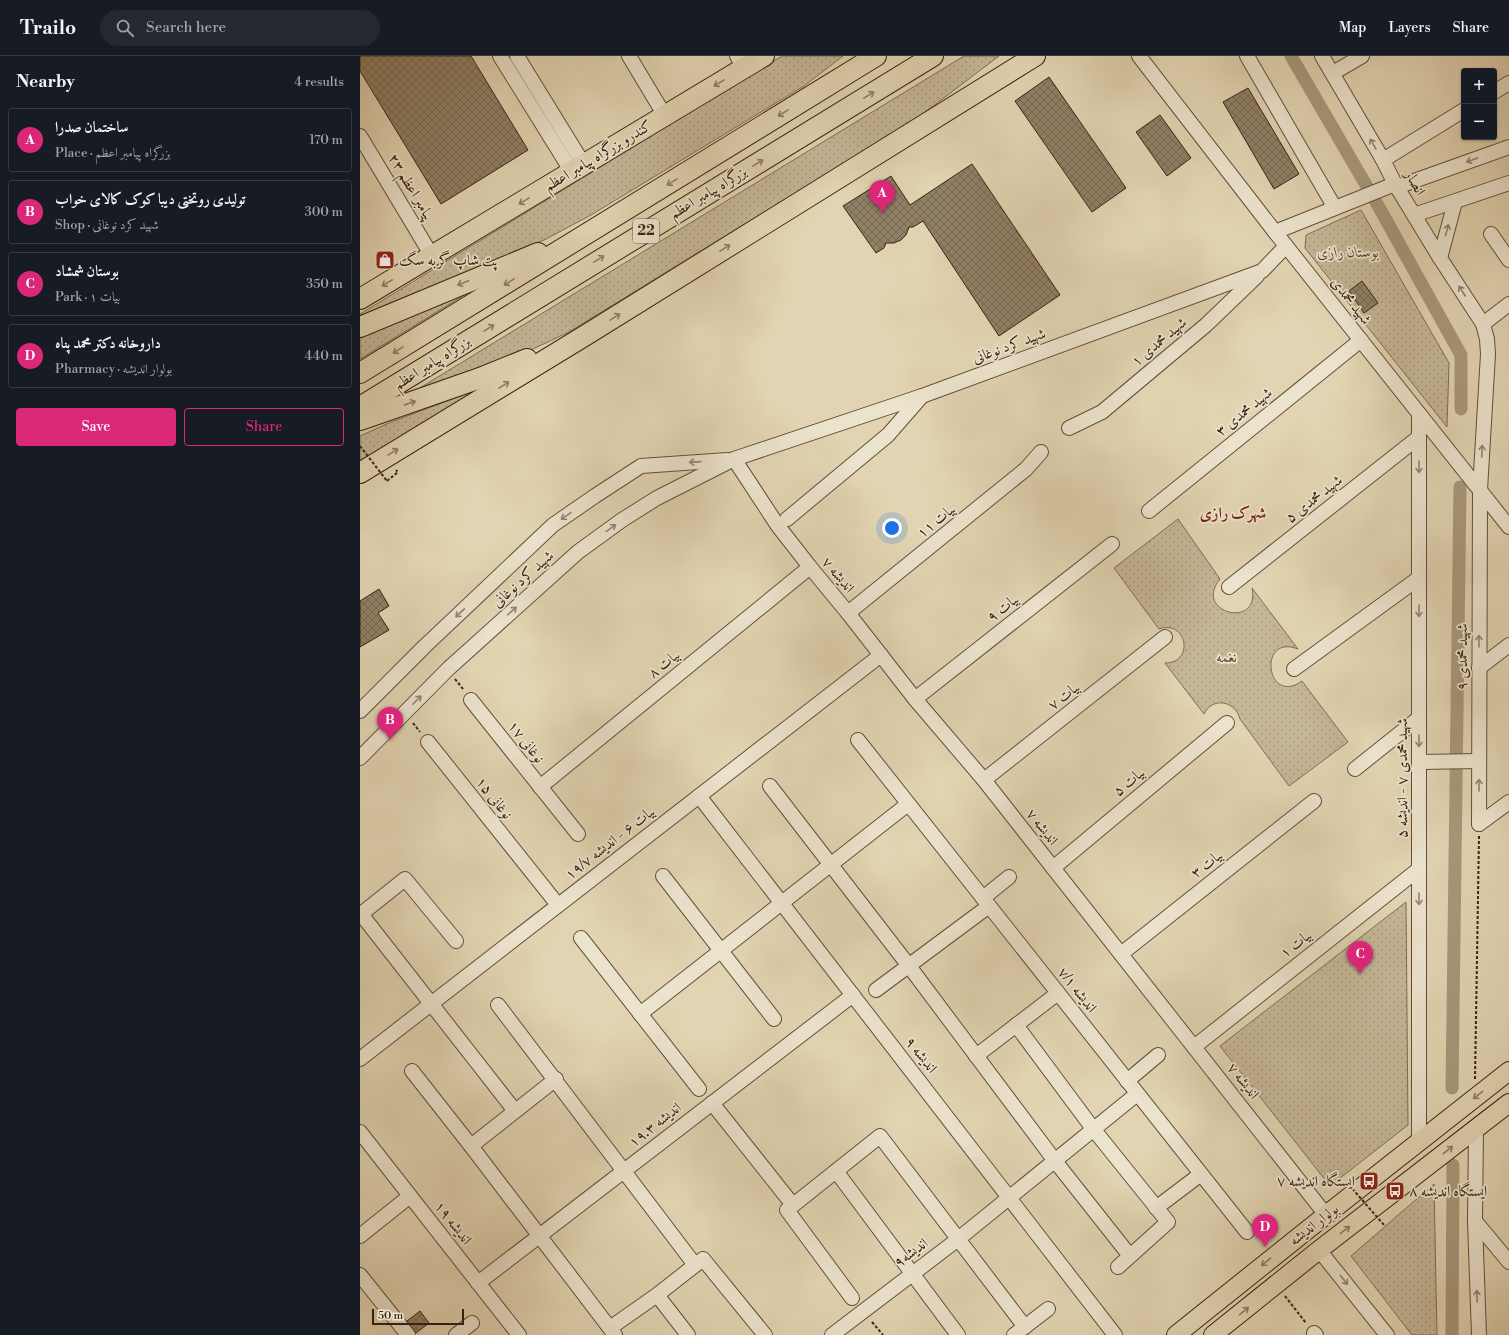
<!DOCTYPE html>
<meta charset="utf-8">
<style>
body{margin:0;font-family:"Libre Bodoni",Amiri,serif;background:#242831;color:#f1f3f6}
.controls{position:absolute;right:12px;top:12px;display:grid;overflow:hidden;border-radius:4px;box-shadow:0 1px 3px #0004}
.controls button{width:36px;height:36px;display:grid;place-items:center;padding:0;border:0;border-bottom:1px solid #363941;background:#171b24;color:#f1f3f6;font:20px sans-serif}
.scale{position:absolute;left:12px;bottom:10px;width:92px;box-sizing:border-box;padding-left:4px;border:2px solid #372413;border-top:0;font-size:11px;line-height:14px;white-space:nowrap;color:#372413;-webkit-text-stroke:3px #ece3cd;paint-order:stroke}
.you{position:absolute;left:532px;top:472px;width:14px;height:14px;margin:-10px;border:3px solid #fff;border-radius:50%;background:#1a73e8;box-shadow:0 0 0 6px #1a73e833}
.badge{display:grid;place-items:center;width:26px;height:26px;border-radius:50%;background:#db2777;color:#fff;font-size:13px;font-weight:700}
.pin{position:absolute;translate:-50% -33px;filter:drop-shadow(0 1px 2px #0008)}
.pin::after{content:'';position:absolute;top:21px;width:14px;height:12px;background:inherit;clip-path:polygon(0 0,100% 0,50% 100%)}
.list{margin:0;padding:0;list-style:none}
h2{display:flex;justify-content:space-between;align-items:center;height:52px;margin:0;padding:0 16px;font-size:17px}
h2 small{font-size:13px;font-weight:400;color:#9ea1a6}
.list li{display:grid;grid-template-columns:26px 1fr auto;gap:12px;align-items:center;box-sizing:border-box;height:64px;margin:0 8px 8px;padding:0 8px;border:1px solid #363941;border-radius:4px}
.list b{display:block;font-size:15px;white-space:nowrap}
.list p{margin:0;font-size:13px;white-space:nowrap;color:#9ea1a6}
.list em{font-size:13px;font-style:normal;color:#9ea1a6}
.actions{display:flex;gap:8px;padding:12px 16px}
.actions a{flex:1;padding:9px 0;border:1px solid #db2777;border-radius:4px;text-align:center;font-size:14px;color:#db2777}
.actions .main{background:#db2777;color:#fff}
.icon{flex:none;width:22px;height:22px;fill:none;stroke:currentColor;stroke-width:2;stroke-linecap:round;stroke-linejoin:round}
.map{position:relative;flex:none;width:1149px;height:1279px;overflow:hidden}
header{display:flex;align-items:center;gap:24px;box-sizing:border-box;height:56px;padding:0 20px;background:#171b24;border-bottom:1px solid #363941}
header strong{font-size:19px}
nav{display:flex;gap:22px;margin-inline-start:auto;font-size:14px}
.search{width:280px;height:36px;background:#242831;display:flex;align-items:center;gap:10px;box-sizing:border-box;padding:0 14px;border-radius:22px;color:#9ea1a6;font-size:15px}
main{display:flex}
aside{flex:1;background:#171b24}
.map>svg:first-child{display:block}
.grass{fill:url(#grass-dots);stroke:#7e6d55}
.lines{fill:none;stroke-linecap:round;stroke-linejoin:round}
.canal{stroke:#a8987c;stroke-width:13}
.building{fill:url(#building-cross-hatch);stroke:#372413}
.minor-casing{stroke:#62503b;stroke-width:16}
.major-casing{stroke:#372413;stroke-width:20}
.highway-casing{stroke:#372413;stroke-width:22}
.path{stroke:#372413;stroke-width:2;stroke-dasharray:3 2;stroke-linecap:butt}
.minor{stroke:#ece3cd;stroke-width:14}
.major{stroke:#e2d4b2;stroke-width:18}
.highway{stroke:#e2d4b2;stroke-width:20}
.path-bridge{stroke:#372413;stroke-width:2;stroke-dasharray:3 2;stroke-linecap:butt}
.oneway{stroke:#8c7c62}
.oneway2{stroke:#928470}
.labels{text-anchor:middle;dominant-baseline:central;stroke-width:3.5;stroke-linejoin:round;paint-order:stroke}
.shield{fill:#ece3cd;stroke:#6d5d4b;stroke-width:1}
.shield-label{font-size:14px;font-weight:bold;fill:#372413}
.street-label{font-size:15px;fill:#372413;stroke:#ece3cd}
.park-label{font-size:15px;font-style:italic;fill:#5a4834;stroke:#ece3cd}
.poi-label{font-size:15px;fill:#372413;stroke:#ece3cd;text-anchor:start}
.neighbourhood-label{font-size:16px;font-weight:bold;fill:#7a1f14;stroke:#ece3cd}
</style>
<header>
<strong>Trailo</strong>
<div class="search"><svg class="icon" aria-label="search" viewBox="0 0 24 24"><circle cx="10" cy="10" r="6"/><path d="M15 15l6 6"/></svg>Search here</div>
<nav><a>Map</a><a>Layers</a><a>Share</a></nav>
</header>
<main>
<aside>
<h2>Nearby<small>4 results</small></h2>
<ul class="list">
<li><span class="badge">A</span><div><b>ساختمان صدرا</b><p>Place · بزرگراه پیامبر اعظم</p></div><em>170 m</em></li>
<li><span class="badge">B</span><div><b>تولیدی روتختی دیبا کوک کالای خواب</b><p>Shop · شهید کرد نوغانی</p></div><em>300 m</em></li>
<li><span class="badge">C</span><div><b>بوستان شمشاد</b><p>Park · بیات ۱</p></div><em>350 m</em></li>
<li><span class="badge">D</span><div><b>داروخانه دکتر محمد پناه</b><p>Pharmacy · بولوار اندیشه</p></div><em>440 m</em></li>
</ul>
<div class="actions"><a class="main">Save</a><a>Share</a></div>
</aside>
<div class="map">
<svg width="1149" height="1279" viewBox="0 0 1149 1279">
<defs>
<pattern id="grass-dots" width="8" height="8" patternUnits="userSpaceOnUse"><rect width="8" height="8" fill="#c5b697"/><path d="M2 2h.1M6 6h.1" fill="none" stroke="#aa9c81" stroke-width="1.8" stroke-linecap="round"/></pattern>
<pattern id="building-cross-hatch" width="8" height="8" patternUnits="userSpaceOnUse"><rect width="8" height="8" fill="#908066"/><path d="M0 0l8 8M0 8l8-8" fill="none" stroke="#766953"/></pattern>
</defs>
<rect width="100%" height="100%" fill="#e2d4b2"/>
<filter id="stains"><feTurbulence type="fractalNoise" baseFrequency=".005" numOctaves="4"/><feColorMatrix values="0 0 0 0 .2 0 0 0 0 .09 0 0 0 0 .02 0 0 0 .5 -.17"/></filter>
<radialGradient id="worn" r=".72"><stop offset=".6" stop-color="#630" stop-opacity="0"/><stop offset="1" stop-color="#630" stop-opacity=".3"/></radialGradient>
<g class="grass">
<polygon points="422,0 483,0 444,30 231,159 186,183 0,267 0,258"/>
<polygon points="604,0 639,0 560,60 209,276 158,300 45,341"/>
<polygon points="1001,154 1089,307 1087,371 945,192 946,179"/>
<polygon points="137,219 0,303 0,279"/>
<polygon points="122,332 0,405 0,380 31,366"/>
<path d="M818 463 860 523C832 557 901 574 892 532L938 593C897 577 906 651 942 625L988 686 929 730 880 663C875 644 852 641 844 658L805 607C835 607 827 563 799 573L754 512Z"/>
<polygon points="1046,846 1048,1069 970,1130 860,990"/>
<polygon points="1074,1128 1077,1279 1052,1279 991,1200"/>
</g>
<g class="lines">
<g class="canal">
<polyline points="931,0 1020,153 1101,299 1101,353"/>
<polyline points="1092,1032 1100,431"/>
<polyline points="1092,1279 1093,1109"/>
</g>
</g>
<g class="building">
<polygon points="0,0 111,0 168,94 81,148 0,15"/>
<polygon points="689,21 766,132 732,156 655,45"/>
<polygon points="888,32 939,118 914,133 863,46"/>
<polygon points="800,59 831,102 807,120 776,76"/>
<polygon points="612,108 700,239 639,280 563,165 553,171 549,171 546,179 541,184 534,187 526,187 524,192 516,197 483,150 531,120 550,149"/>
<polygon points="1002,225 1018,247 1004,257 989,235"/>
<polygon points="19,533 29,550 18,557 29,574 0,591 0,545"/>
<polygon points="60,1255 69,1267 56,1277 47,1265"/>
</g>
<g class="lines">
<g class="minor-casing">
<g id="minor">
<polyline points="140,0 212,116"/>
<polyline points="157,0 224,109"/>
<polyline points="269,0 305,60"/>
<polyline points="377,0 384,12"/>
<polyline points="779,0 915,176 1149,471"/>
<polyline points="887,0 975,152"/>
<polyline points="962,0 1023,104 1035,128 1080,202 1123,268 1127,283 1128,298 1120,434 1119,768"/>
<polyline points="973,17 1002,0"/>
<polyline points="1134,36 1149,27"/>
<polyline points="0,80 72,200"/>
<polyline points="1023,104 1104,54"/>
<polyline points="1037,131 1149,91"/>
<polyline points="1054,159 1149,127"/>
<polyline points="915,176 1035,128"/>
<polyline points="1131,178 1149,204"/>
<polyline points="1080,202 1095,146"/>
<polyline points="1123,268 1149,248"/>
<polyline points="709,372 742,356 846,269 897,220"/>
<polyline points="374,403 418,470 450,511 488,557 555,643 624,724 966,1159"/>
<polyline points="789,455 1001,284"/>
<polyline points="427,463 528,379 562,340"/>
<polyline points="869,531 1059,381"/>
<polyline points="488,557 666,413 681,396"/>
<polyline points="1119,612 1149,589"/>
<polyline points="934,613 1059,522"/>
<polyline points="555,643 752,488"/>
<polyline points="111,644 218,778"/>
<polyline points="0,655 65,590 193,469 235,440 281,410 367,404"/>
<polyline points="498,684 887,1176"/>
<polyline points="68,686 198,849"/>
<polyline points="0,702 88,613 218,496 262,464 297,442 374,403 562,340 902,215 926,190"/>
<polyline points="1059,706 1119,705"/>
<polyline points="995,713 1059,662"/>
<polyline points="624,724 805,581"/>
<polyline points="410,730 549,910 695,1105 770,1200"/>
<polyline points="180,731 450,511"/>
<polyline points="339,740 755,1279"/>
<polyline points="1119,768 1149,746"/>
<polyline points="693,812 867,667"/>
<polyline points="303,820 414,963"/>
<polyline points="623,842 649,821"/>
<polyline points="1,858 155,1055"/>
<polyline points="0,859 45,823 96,885"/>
<polyline points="221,882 339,1033"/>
<polyline points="761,898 954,745"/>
<polyline points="516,934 629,850"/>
<polyline points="138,949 335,1209"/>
<polyline points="280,958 548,748"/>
<polyline points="656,969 734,1074 808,1166 758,1211"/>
<polyline points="834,991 1059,813"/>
<polyline points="616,1000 698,937"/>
<polyline points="0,1003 521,599"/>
<polyline points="52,1015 111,1090 255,1279"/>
<polyline points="767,1025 798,999"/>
<polyline points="352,1047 433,1149"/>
<polyline points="1116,1073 1115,1165 1119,1279"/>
<polyline points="0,1076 159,1279"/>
<polyline points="1059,1086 1059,358"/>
<polyline points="111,1090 196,1023"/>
<polyline points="476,1115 598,1279"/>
<polyline points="796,1152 841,1118"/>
<polyline points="1115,1165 1149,1206"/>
<polyline points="0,1180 50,1140"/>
<polyline points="959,1194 1027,1279"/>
<polyline points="0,1219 48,1279"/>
<polyline points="118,1227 493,939"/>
<polyline points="297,1239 328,1279"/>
<polyline points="492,1242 427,1154 520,1080 665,1271"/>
<polyline points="250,1272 297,1239 343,1203 405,1279"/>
<polyline points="954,1277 956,1279"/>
<polyline points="96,1279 112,1267"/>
<polyline points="472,1279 597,1184 777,1038"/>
<polyline points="654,1279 688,1253"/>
</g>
</g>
<g class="major-casing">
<g id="major">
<polyline points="816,1279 966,1159 1149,1015"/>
<polyline points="853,1279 959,1194 1149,1047"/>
</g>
</g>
<g class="highway-casing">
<g id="highway">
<polyline points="0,243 404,0"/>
<polyline points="0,271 178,197"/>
<polyline points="0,317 516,0"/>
<polyline points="0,351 573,0"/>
<polyline points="0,364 120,322 167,303"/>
<polyline points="0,417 226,279 675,0"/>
</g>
</g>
<g class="path">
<polyline points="27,425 38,416 36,414"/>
<polyline points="95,623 103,633"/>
<polyline points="53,667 60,676"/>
<polyline points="1115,1023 1119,780"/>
<polyline points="925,1240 946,1267"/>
<polyline points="512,1266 523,1279"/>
</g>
<use href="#minor" class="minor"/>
<use href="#major" class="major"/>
<use href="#highway" class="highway"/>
<g class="path-bridge">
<polyline points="0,390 27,425"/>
<polyline points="989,1129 1025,1170"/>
</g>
</g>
<defs><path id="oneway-shaft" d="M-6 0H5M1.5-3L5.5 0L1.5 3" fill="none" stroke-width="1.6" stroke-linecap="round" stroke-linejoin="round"/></defs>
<g class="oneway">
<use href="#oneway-shaft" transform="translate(359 27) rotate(149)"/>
<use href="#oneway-shaft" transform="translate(509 39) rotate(-31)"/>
<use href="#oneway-shaft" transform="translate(423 57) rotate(148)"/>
<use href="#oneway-shaft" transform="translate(398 107) rotate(-31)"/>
<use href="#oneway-shaft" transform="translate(312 126) rotate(148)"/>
<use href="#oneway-shaft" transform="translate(164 145) rotate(149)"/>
<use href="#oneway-shaft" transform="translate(365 192) rotate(-32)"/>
<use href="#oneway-shaft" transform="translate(239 203) rotate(-31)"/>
<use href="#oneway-shaft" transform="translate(149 226) rotate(148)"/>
<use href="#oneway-shaft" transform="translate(27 227) rotate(149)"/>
<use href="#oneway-shaft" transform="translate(103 227) rotate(158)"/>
<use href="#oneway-shaft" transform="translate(255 261) rotate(-32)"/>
<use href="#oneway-shaft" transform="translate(129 272) rotate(-32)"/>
<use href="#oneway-shaft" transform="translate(38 294) rotate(148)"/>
<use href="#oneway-shaft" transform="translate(144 329) rotate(-31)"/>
<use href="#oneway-shaft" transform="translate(50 347) rotate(-19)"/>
<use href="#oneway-shaft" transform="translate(33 396) rotate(-31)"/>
<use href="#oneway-shaft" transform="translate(1118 1039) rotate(142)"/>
<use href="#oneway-shaft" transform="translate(1088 1094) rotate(-38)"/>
<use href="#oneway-shaft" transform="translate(985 1174) rotate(-38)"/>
<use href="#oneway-shaft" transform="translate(906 1206) rotate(141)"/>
<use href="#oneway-shaft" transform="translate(884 1255) rotate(-39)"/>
</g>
<g class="oneway2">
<use href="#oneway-shaft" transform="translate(1013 88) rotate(-120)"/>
<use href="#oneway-shaft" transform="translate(1112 104) rotate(160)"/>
<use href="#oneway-shaft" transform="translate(1087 174) rotate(-75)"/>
<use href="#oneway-shaft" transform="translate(1102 235) rotate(-123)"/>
<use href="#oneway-shaft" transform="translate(1122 395) rotate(-87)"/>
<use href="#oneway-shaft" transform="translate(335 406) rotate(176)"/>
<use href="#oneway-shaft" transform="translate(1059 411) rotate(90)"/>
<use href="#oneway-shaft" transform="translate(206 460) rotate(145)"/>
<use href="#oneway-shaft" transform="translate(251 472) rotate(-36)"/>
<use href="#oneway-shaft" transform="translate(152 555) rotate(-42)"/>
<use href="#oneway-shaft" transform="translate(1059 555) rotate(90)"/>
<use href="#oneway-shaft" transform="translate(100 557) rotate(137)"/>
<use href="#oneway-shaft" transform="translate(1119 585) rotate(-90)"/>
<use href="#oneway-shaft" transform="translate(57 644) rotate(-45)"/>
<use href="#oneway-shaft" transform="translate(1059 685) rotate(90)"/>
<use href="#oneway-shaft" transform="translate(1119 729) rotate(-90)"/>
<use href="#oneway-shaft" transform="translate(1059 843) rotate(90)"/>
<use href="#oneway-shaft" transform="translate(984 1224) rotate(52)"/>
<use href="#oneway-shaft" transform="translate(1117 1240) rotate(-92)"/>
</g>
<defs>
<g id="shop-square" transform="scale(1)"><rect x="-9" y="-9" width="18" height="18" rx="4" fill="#8f2418" stroke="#ece3cd"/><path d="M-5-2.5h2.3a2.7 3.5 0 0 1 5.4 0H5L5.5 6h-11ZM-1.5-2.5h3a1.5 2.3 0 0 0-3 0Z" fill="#fff"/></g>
<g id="bus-square" transform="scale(1)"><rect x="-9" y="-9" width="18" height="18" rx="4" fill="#8f2418" stroke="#ece3cd"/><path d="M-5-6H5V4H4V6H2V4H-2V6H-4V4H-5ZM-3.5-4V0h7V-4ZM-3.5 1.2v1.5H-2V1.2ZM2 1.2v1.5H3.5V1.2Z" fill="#fff"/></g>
</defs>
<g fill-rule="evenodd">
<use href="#shop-square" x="25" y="204"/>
<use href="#bus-square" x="1009" y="1125"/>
<use href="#bus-square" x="1035" y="1135"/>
</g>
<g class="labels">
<rect class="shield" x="273" y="163" width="26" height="24" rx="3"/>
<g class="shield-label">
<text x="286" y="175">22</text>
</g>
<g class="street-label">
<text transform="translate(238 100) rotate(-31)">کندرو بزرگراه پیامبر اعظم</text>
<text transform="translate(1055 127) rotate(60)">انصار</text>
<text transform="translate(51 131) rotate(59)">پیامبر اعظم ۲۳</text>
<text transform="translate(348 137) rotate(-31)">بزرگراه پیامبر اعظم</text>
<text transform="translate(991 245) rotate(52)">شهید محمدی</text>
<text transform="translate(799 286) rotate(-40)">شهید محمدی ۱</text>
<text transform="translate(649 290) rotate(-20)">شهید کرد نوغانی</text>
<text transform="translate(72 307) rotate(-32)">بزرگراه پیامبر اعظم</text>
<text transform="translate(884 356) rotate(-39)">شهید محمدی ۳</text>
<text transform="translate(954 443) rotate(-38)">شهید محمدی ۵</text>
<text transform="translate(576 465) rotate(-39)">بیات ۱۱</text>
<text transform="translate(478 519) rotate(50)">اندیشه ۷</text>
<text transform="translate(163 523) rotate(-42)">شهید کرد نوغانی</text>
<text transform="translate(643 552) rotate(-38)">بیات ۹</text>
<text transform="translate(1102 601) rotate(-90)">شهید محمدی ۹</text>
<text transform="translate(304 608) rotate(-39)">بیات ۸</text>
<text transform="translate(704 640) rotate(-38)">بیات ۷</text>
<text transform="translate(166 686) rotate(52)">نوغانی ۱۷</text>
<text transform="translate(1042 722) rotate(-90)">شهید محمدی ۷ - اندیشه ۵</text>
<text transform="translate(769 726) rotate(-40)">بیات ۵</text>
<text transform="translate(134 742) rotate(52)">نوغانی ۱۵</text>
<text transform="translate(682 771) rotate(52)">اندیشه ۷</text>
<text transform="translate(250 787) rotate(-38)">بیات ۶ - اندیشه ۱۹/۷</text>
<text transform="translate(847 808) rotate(-38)">بیات ۳</text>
<text transform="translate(936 888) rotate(-38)">بیات ۱</text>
<text transform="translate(717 934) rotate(52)">اندیشه ۷/۱</text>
<text transform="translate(561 999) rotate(52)">اندیشه ۹</text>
<text transform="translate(883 1025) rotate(52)">اندیشه ۷</text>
<text transform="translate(295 1069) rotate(-38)">اندیشه ۱۹.۳</text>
<text transform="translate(93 1167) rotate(52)">اندیشه ۱۹</text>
<text transform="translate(954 1169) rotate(-38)">بولوار اندیشه</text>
<text transform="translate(551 1197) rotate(-37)">اندیشه۹</text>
</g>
<g class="park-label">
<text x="988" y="196">بوستان رازی</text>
<text x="867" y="601">نغمه</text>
</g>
<g class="poi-label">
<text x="39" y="204">پت شاپ گربه سگ</text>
<text x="995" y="1125" text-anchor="end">ایستگاه اندیشه ۷</text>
<text x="1049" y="1135">ایستگاه اندیشه ۸</text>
</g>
<g class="neighbourhood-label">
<text x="873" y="457">شهرک رازی</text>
</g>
</g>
<rect width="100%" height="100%" filter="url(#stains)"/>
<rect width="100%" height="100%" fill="url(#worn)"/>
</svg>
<div class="controls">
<button>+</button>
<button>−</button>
</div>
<div class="scale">50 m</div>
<div class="you"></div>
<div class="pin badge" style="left:522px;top:157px">A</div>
<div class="pin badge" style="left:30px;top:684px">B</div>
<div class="pin badge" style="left:1000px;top:918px">C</div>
<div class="pin badge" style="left:905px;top:1191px">D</div>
</div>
</main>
